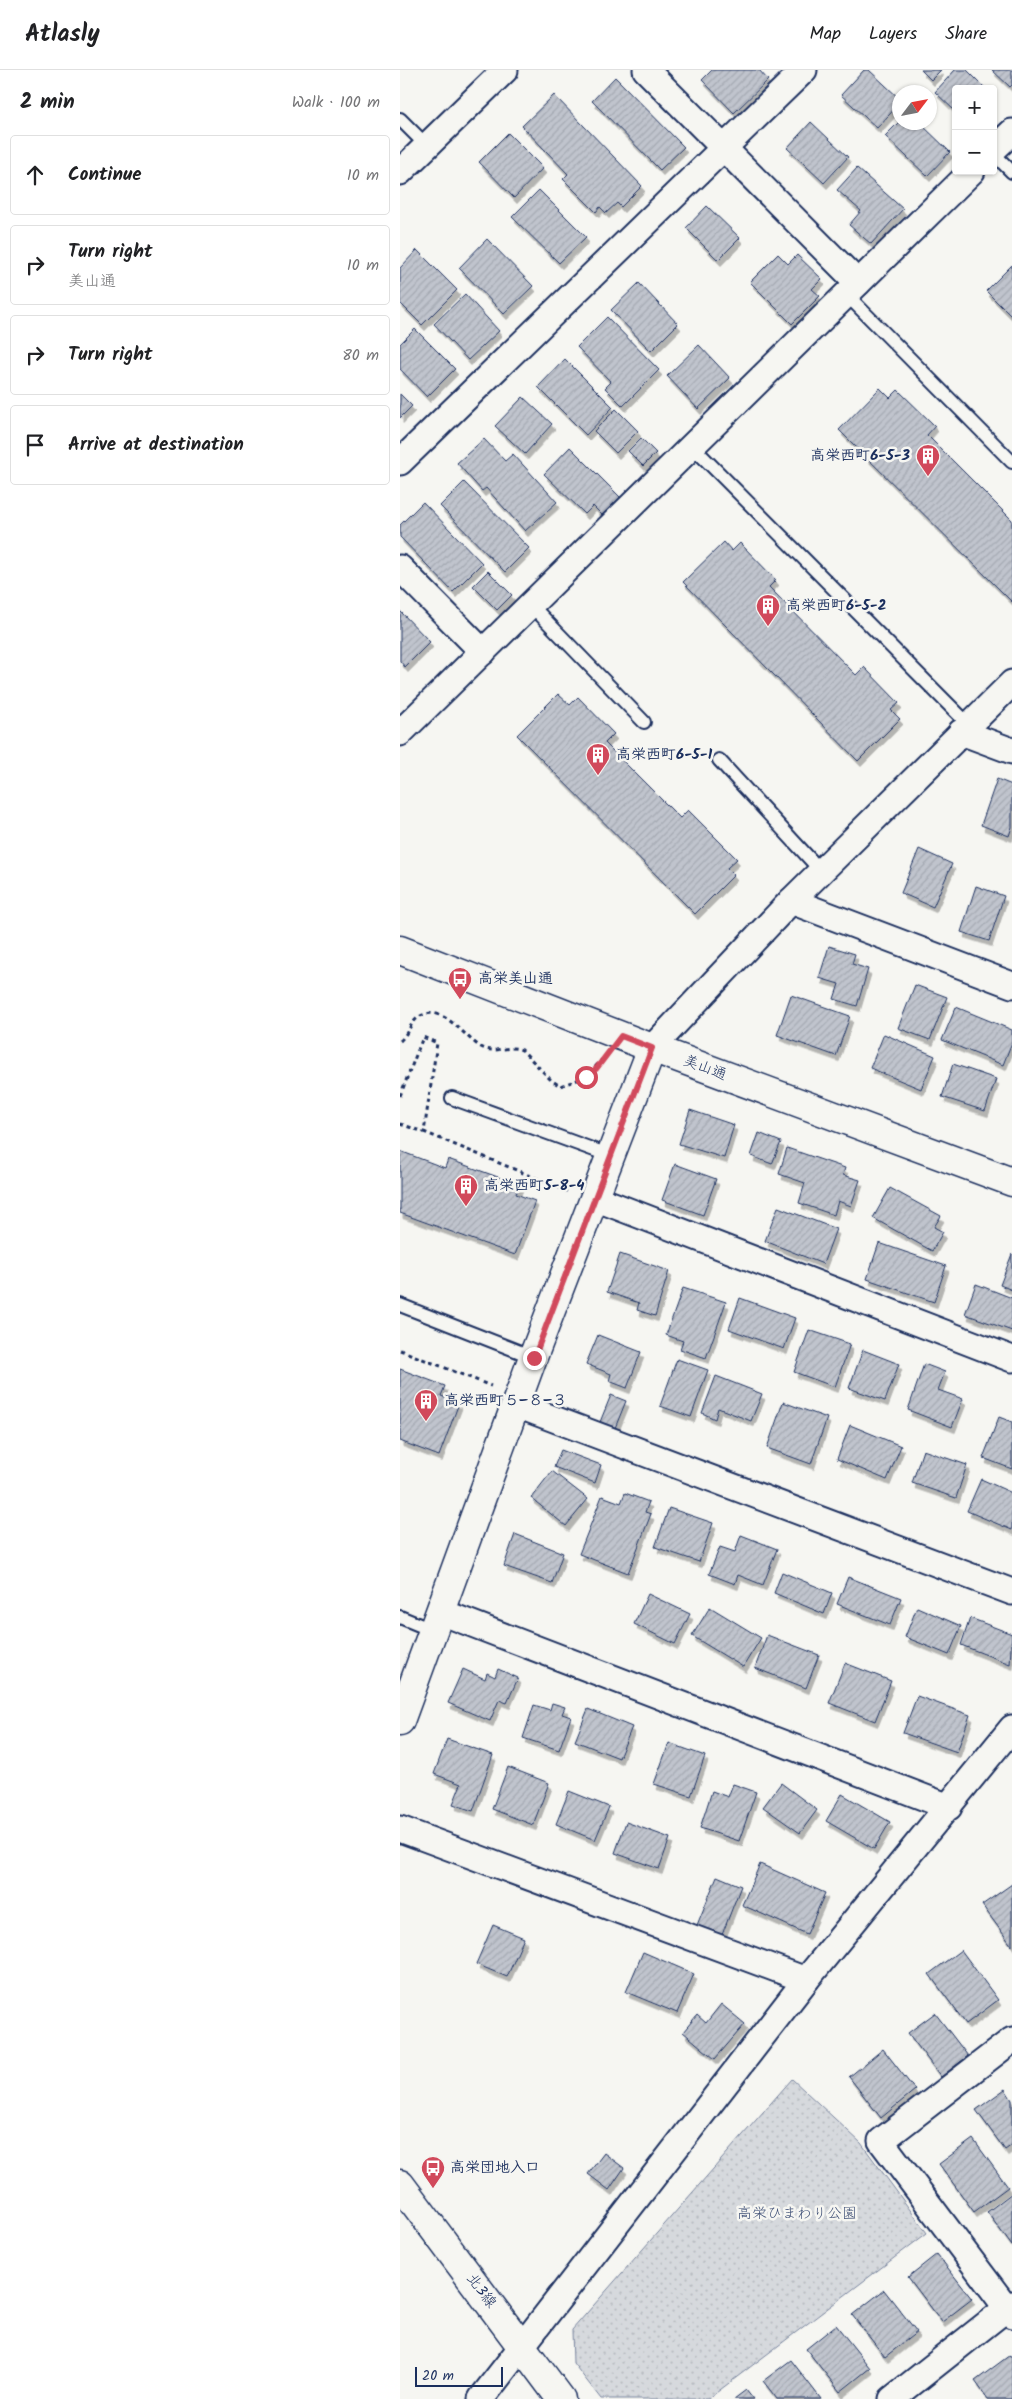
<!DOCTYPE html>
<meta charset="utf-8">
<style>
body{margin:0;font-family:Kalam,"Klee One",sans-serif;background:#f6f6f6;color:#202124}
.controls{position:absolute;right:15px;top:15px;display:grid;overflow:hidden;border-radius:5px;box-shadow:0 1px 4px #0004}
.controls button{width:45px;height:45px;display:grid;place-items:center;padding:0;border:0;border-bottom:1px solid #e0e0e0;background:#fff;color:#202124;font:25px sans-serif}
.compass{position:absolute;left:492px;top:15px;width:45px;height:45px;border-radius:50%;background:#fff;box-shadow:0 1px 4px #0004;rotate:58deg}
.scale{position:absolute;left:15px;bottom:12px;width:88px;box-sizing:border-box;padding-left:5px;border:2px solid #1b2f5e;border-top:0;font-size:14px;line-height:18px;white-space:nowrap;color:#1b2f5e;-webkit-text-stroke:4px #f6f6f2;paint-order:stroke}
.stop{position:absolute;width:15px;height:15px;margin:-11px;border:4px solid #d1495b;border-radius:50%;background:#fff}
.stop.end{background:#d1495b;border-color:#fff;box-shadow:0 1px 5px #0008}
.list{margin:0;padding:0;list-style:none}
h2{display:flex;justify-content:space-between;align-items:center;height:65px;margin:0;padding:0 20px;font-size:21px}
h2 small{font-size:16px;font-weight:400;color:#757577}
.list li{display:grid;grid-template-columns:32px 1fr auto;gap:15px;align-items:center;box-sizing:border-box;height:80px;margin:0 10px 10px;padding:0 10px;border:1px solid #e0e0e0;border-radius:5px}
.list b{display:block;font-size:19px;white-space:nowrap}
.list p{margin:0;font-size:16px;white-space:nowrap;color:#757577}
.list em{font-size:16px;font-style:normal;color:#757577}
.icon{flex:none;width:28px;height:28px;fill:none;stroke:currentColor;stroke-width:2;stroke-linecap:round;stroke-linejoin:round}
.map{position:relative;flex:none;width:612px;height:2329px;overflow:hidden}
header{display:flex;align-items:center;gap:30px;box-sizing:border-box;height:70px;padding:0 25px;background:#fff;border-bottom:1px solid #e0e0e0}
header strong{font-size:24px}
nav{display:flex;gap:28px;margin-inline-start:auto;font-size:18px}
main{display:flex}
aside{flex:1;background:#fff}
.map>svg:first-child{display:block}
.park{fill:url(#park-dots);stroke:#78849e}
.building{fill:url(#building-hatch);stroke:#1b2f5e;filter:url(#shadow)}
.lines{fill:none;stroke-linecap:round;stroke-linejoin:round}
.lane-casing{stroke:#1b2f5e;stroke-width:16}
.street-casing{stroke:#1b2f5e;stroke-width:29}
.secondary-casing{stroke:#1b2f5e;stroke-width:31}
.path{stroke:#1b2f5e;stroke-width:3;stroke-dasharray:4 4;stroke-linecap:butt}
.lane{stroke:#f6f6f2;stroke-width:12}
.street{stroke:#f6f6f2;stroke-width:25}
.secondary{stroke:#f6f6f2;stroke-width:28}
.route{stroke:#d1495b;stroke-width:6}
.labels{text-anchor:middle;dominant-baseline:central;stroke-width:5;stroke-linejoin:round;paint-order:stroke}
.poi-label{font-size:15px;font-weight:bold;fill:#1b2f5e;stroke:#f6f6f2;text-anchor:start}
.street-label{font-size:15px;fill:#1b2f5e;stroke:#f6f6f2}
.park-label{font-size:15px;fill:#405177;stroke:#f6f6f2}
</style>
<header>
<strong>Atlasly</strong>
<nav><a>Map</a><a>Layers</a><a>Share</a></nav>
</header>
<main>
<aside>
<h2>2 min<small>Walk · 100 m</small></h2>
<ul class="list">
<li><svg class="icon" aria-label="ahead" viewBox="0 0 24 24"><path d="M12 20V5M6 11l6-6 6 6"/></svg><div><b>Continue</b></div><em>10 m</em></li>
<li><svg class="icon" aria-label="right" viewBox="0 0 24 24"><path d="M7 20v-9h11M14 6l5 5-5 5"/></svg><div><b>Turn right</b><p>美山通</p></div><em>10 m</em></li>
<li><svg class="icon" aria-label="right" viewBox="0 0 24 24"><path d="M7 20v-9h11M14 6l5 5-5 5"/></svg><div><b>Turn right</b></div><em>80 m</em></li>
<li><svg class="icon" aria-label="arrive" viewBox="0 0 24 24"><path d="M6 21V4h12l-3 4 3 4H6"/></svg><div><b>Arrive at destination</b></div></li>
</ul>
</aside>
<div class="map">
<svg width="612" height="2329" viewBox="0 0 612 2329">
<defs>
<pattern id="park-dots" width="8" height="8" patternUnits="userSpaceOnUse" patternTransform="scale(1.25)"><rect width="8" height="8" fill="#d6d9dd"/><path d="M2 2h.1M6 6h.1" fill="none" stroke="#b7bbc0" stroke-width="1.8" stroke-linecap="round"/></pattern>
<pattern id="building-hatch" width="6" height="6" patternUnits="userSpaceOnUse" patternTransform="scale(1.25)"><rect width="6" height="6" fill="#c0c4cd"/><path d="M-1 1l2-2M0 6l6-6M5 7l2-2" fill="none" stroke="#a4a9b2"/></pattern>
<filter id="shadow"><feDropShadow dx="3" dy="5.5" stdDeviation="0" flood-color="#0004"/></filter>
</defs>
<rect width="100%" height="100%" fill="#f6f6f2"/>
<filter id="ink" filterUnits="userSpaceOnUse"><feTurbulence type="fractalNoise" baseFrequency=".02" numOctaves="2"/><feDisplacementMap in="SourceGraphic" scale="10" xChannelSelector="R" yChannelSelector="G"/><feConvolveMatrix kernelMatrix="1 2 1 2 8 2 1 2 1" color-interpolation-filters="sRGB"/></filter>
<g filter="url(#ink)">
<polygon class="park" points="392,2009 461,2073 527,2163 308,2329 201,2329 173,2293 172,2260"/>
<g class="building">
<polygon points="312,0 359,0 368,10 334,43 302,10"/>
<polygon points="464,0 469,0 500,29 500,33 477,58 441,25"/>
<polygon points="521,0 541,0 531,10"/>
<polygon points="555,0 567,0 586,19 556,19 556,42 535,22"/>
<polygon points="592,0 612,0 612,15 610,17"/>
<polygon points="215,7 284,77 260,100 192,31"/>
<polygon points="154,25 242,116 221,137 217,133 206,143 200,137 196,142 163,109 168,104 122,56"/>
<polygon points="500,51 500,52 519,52 550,82 527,106 485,66"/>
<polygon points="411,52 448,87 424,113 387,78"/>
<polygon points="108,63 143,98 114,128 79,92"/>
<polygon points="457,98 503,139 471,174 449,155 461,141 437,120"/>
<polygon points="139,120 186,167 159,193 112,147"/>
<polygon points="307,136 340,168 318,190 286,158"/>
<polygon points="87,169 133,216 104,244 59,198"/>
<polygon points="17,180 57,220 22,255 0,233 0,198"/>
<polygon points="378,184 388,194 397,185 422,209 412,219 420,226 392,254 350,212"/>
<polygon points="612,195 612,247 586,221"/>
<polygon points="239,213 278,254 251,281 211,240"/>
<polygon points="65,224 99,261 68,290 34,254"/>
<polygon points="207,247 259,300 223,336 205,318 211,312 177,277"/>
<polygon points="15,259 55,299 27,327 0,299 0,274"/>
<polygon points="299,275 330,308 298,339 267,306"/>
<polygon points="165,289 213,337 186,365 138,317"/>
<polygon points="480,318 490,328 498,320 535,356 527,365 612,450 612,532 439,360"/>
<polygon points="0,324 12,336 0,348"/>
<polygon points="123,327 152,354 125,384 95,356"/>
<polygon points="216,339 238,361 216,383 194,361"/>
<polygon points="241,368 256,383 243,396 228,381"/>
<polygon points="84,369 105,391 113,384 157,432 125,461 86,418 82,421 57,393"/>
<polygon points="170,377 222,429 204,447 193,436 185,444 144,404"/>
<polygon points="64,412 129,478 105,502 40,436"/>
<polygon points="23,432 82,493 53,522 0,467 0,455"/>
<polygon points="324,472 332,481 340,473 376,510 369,517 456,605 464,597 499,633 491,640 500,649 458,691 283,512"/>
<polygon points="88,501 112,525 97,540 73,516"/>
<polygon points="0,541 30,572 5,597 0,591"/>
<polygon points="158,624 170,635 178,627 214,664 205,673 280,748 288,740 337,789 327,798 334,805 295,844 117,665"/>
<polygon points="597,709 612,715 612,757 609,766 581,755"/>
<polygon points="519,779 552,794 533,837 501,823"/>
<polygon points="576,816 604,826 589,871 561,862"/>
<polygon points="429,876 455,884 452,894 468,899 457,936 434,929 439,914 419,908"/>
<polygon points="515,915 547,927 530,970 498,958"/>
<polygon points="391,925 450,946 436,986 377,965"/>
<polygon points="556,937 612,960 612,972 603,995 542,970"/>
<polygon points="484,964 535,986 521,1019 470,998"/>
<polygon points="553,994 596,1009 585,1041 542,1027"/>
<polygon points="290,1040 334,1055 324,1088 279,1074"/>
<polygon points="359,1063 381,1072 372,1094 351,1086"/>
<polygon points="387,1078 445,1098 443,1105 460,1110 451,1136 438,1131 434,1145 399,1133 405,1113 379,1104"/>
<polygon points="0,1081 45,1098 48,1089 120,1115 116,1124 135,1131 115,1185 0,1143"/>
<polygon points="275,1094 316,1109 303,1145 262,1130"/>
<polygon points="490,1118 541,1146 534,1157 543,1162 532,1181 473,1148"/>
<polygon points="378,1137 436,1159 423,1194 365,1171"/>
<polygon points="479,1173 546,1196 534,1232 467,1209"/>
<polygon points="220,1184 269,1201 255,1246 237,1240 239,1233 207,1222"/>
<polygon points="612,1184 612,1220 600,1215"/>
<polygon points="576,1214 612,1228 612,1261 565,1244"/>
<polygon points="283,1218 326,1232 306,1288 280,1279 283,1271 266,1265"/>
<polygon points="340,1228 395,1248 384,1279 329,1259"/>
<polygon points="409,1260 450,1274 435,1317 394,1302"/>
<polygon points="198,1265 241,1282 227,1318 209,1311 211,1304 186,1294"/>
<polygon points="463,1280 499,1294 485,1331 449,1318"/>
<polygon points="277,1289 308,1300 291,1347 260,1336"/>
<polygon points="524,1294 545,1302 538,1320 563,1329 552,1357 508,1340"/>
<polygon points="0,1299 45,1316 41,1326 59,1333 39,1386 0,1371"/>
<polygon points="316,1306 362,1324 351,1351 318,1338 315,1349 302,1343"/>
<polygon points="211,1325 226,1331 215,1358 200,1352"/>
<polygon points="383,1332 427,1348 411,1394 367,1378"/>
<polygon points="599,1347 612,1352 612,1399 583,1388"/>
<polygon points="450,1355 501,1376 487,1410 437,1389"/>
<polygon points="161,1380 201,1395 195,1413 154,1397"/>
<polygon points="523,1380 567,1395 556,1428 512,1413"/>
<polygon points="152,1401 188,1429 166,1456 131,1428"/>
<polygon points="581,1409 612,1423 612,1460 567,1441"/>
<polygon points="225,1423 249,1432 245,1442 251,1444 228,1503 179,1484 202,1426 221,1433"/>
<polygon points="269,1438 313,1453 299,1492 255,1477"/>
<polygon points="115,1464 163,1483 152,1513 104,1496"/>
<polygon points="341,1465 377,1479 363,1515 338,1505 335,1514 309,1504 320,1477 335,1482"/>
<polygon points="382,1502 432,1523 424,1544 374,1523"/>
<polygon points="448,1507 501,1528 490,1555 437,1534"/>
<polygon points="248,1524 290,1544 275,1574 234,1554"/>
<polygon points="310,1537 361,1568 343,1597 292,1566"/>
<polygon points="517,1537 561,1556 549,1585 505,1567"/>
<polygon points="570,1548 612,1564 610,1594 561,1575"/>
<polygon points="367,1565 419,1585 406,1618 355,1598"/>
<polygon points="445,1593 491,1611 475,1651 429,1633"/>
<polygon points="63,1599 85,1609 87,1603 95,1607 98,1599 118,1608 107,1633 99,1630 90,1651 48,1633"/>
<polygon points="517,1626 570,1645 557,1682 503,1663"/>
<polygon points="152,1633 165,1637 162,1644 171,1647 159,1680 123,1668 134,1635 150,1640"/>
<polygon points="188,1639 232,1657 219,1688 175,1671"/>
<polygon points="47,1669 93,1685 73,1741 53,1734 61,1714 34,1704"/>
<polygon points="269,1673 305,1686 291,1726 254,1714"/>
<polygon points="108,1697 149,1713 133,1755 92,1739"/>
<polygon points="381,1713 417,1740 400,1763 363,1737"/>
<polygon points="333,1714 356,1722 339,1771 300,1758 312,1721 328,1727"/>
<polygon points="169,1721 209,1737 195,1770 156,1754"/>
<polygon points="442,1724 490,1752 474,1779 426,1751"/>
<polygon points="226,1752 270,1768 259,1799 215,1783"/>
<polygon points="360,1794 425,1823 407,1864 342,1835"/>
<polygon points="317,1806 341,1816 320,1870 295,1860"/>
<polygon points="612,1814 612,1876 582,1835"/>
<polygon points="93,1855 124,1868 107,1907 76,1894"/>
<polygon points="561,1880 598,1930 566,1954 529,1904"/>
<polygon points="243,1882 294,1904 277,1943 226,1922"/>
<polygon points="321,1934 345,1954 315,1989 283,1962 297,1945 306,1953"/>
<polygon points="535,1943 568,1986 541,2007 508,1963"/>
<polygon points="483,1979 515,2020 481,2048 449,2007"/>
<polygon points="605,2019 612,2030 612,2075 605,2080 576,2040"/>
<polygon points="573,2069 608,2117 574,2142 539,2094"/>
<polygon points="204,2083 224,2098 209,2120 188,2104"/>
<polygon points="612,2123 612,2176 587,2142"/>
<polygon points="537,2184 572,2229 542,2252 508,2207"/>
<polygon points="484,2220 517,2262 485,2287 452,2245"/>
<polygon points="436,2255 470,2298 440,2322 406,2279"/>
<polygon points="610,2285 612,2289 612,2329 588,2329 575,2311"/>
<polygon points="391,2290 421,2329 377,2329 363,2311"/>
<polygon points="346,2320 353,2329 334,2329"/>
</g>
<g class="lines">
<g class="lane-casing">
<g id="lane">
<polyline points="0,49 27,76"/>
<polyline points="593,83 612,102"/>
<polyline points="446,224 612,392"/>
<polyline points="292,376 569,655"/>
<polyline points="130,534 244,652"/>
<polyline points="319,690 421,801"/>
<polyline points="52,1028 211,1086"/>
<polyline points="0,1235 133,1287"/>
<polyline points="0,1547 34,1561"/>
</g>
</g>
<g class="street-casing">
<g id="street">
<polyline points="246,0 458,213"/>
<polyline points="593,80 612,62"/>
<polyline points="0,102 105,0"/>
<polyline points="0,392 404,0"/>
<polyline points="0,498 83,582"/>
<polyline points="561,662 612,681"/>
<polyline points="0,663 572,101"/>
<polyline points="391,831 612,915"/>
<polyline points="252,978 391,831 612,613"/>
<polyline points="195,1128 612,1289"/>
<polyline points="117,1335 612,1522"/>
<polyline points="41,1542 549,1737"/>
<polyline points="0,1759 406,1910"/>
<polyline points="612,1970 481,2071 612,2245"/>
<polyline points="81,2329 406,1910 612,1658"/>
<polyline points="492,2329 612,2234"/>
</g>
</g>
<g class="secondary-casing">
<g id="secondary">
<polyline points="0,880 252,978 612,1112"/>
<polyline points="0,1651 133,1287 252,978"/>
<polyline points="0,2114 161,2329"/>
</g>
</g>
<g class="path">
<path d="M0 971C8 964 10 953 19 947 42 932 64 967 81 977 95 985 108 974 122 980L151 1010 160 1016 186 1007 202 990"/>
<polyline points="0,1026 23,967 37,973 24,1062 167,1121"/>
<polyline points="0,1054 24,1062"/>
<polyline points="0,1280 91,1316"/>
</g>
<use href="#lane" class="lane"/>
<use href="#street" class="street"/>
<use href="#secondary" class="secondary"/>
</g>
</g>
<g class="lines" filter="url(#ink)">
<polyline class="route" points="134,1288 252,978 221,966 196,999 186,1007"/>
</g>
<defs>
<g id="building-pin" transform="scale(1.25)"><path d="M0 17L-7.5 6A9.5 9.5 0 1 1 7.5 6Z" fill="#d1495b" stroke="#f6f6f2"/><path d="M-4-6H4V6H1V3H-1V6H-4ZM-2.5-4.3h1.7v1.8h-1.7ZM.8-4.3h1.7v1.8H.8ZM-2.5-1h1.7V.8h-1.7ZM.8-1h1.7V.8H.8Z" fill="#fff"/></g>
<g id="bus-pin" transform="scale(1.25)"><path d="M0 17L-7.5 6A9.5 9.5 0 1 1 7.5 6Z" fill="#d1495b" stroke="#f6f6f2"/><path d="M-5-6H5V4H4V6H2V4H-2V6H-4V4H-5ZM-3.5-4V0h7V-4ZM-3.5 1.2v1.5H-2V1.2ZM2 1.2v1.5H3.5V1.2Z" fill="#fff"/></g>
</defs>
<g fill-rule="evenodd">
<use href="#building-pin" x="528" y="386"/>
<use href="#building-pin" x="368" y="536"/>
<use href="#building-pin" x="198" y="685"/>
<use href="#bus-pin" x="60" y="909"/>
<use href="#building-pin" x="66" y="1116"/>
<use href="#building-pin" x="26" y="1331"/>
<use href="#bus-pin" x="33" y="2098"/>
</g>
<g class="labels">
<g class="poi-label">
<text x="510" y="386" text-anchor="end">高栄西町6-5-3</text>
<text x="386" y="536">高栄西町6-5-2</text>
<text x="216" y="685">高栄西町6-5-1</text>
<text x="78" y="909">高栄美山通</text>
<text x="84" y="1116">高栄西町5-8-4</text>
<text x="44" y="1331">高栄西町５−８−３</text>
<text x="50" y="2098">高栄団地入口</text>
</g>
<g class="street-label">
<text transform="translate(305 998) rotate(21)">美山通</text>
<text transform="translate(81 2221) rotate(53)">北3線</text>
</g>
<g class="park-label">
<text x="397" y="2144">高栄ひまわり公園</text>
</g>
</g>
</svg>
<div class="controls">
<button>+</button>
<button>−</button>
</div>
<svg class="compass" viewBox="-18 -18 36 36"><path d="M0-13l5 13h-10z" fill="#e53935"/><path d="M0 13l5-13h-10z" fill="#757577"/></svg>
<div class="scale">20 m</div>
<div class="stop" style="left:186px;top:1007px"></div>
<div class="stop end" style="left:134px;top:1288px"></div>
</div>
</main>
